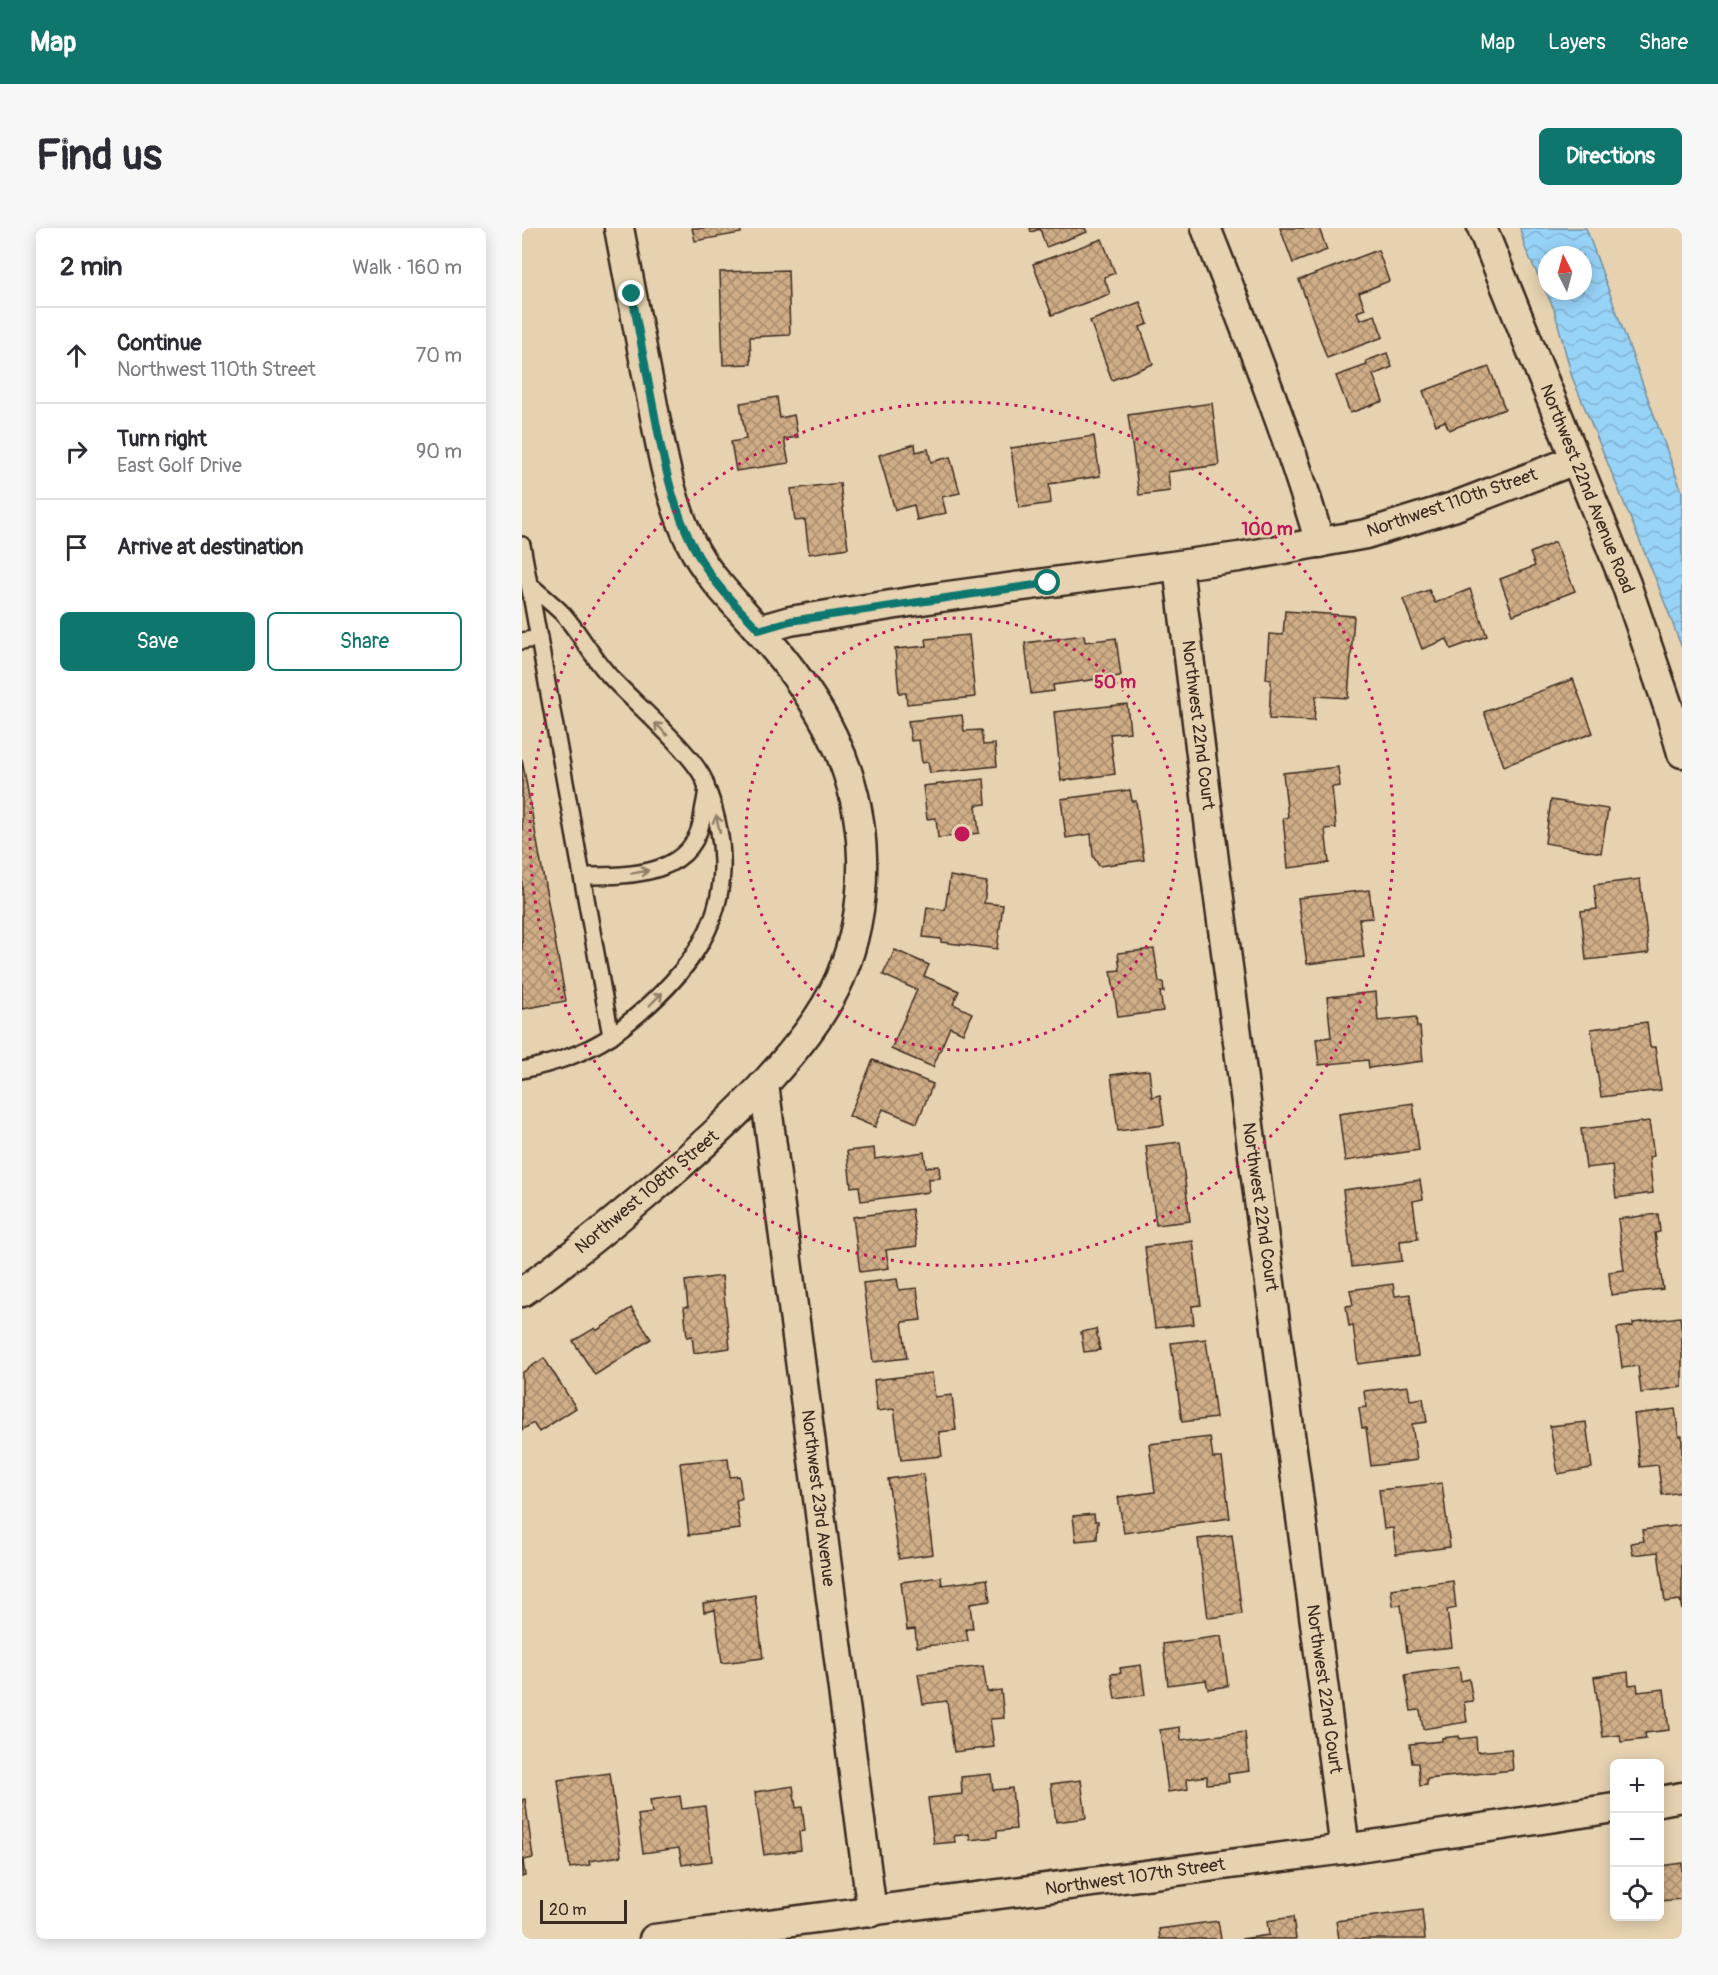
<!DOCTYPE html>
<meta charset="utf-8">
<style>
body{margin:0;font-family:Pangolin,sans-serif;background:#f7f7f7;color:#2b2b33}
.controls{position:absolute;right:18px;bottom:18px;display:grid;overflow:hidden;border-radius:9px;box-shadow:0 3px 15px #0003}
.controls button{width:54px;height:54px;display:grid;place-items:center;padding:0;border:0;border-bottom:2px solid #e1e1e2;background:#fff;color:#2b2b33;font:30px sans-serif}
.compass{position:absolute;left:1016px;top:18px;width:54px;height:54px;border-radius:50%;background:#fff;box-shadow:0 3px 15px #0003;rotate:354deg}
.scale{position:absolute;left:18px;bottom:15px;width:87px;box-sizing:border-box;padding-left:6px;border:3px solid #3b2a1e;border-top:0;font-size:16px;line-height:21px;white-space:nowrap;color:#3b2a1e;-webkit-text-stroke:4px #e6d2b0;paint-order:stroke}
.stop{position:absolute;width:18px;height:18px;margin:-14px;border:4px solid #0f766e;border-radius:50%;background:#fff}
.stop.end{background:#0f766e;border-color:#fff;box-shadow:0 2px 6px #0008}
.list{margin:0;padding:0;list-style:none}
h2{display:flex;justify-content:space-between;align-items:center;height:78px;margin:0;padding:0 24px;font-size:26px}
h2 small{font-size:20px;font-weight:400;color:#7c7c81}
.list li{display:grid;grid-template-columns:39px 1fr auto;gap:18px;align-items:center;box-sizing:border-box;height:96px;padding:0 24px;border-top:2px solid #e1e1e2}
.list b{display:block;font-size:22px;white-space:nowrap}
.list p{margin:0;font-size:20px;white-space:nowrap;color:#7c7c81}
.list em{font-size:20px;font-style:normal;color:#7c7c81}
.actions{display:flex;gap:12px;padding:18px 24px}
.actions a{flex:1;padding:14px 0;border:2px solid #0f766e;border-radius:9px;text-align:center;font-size:21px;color:#0f766e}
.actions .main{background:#0f766e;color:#fff}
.icon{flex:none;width:33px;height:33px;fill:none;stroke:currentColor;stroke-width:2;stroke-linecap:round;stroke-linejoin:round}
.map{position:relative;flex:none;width:1160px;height:1711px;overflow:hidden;border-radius:9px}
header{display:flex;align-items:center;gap:36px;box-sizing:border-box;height:84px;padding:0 30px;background:#0f766e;color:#fff}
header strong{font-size:28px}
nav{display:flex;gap:33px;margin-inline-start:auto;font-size:21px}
.intro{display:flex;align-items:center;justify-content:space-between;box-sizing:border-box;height:144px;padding:0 36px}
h1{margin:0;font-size:42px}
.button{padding:15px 27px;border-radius:9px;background:#0f766e;color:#fff;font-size:21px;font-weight:700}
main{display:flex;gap:36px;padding:0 36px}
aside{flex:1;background:#fff;border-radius:9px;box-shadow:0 3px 15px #0003}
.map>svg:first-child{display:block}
.water{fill:url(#water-waves);stroke:#728fa0;stroke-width:1.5;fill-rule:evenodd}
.building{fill:url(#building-cross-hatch);stroke:#3b2a1e;stroke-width:1.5}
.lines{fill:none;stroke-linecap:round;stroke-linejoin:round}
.service-casing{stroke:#3b2a1e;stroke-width:20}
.minor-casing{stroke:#3b2a1e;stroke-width:33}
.service{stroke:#e6d2b0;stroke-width:15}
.minor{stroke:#e6d2b0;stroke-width:28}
.oneway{stroke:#907e67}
.route{stroke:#0f766e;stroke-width:8}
.ring{fill:none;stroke:#c2185b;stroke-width:3;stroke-dasharray:3 6}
.labels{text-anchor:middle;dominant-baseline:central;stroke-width:4.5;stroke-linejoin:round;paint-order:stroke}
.street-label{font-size:18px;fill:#3b2a1e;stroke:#e6d2b0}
.centre{fill:#c2185b;stroke:#e6d2b0;stroke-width:3}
.ring-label{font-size:18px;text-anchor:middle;font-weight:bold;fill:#c2185b;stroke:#e6d2b0;stroke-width:4.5;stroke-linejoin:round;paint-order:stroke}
</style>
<header>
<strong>Map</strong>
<nav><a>Map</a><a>Layers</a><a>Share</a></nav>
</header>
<div class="intro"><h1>Find us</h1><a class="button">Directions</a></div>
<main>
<aside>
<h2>2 min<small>Walk · 160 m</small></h2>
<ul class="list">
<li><svg class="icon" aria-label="ahead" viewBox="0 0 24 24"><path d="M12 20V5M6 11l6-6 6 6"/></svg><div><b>Continue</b><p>Northwest 110th Street</p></div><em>70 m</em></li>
<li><svg class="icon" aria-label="right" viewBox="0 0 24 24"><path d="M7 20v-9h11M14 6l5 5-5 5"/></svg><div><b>Turn right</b><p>East Golf Drive</p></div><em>90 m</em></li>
<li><svg class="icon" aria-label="arrive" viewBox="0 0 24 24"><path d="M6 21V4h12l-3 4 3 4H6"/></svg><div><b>Arrive at destination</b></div></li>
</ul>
<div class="actions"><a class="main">Save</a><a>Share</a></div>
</aside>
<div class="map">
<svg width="1160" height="1711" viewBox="0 0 1160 1711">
<defs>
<pattern id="water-waves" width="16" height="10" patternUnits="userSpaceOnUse" patternTransform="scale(1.5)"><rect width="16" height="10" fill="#97d2f7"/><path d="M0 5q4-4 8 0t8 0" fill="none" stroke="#83b4d3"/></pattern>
<pattern id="building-cross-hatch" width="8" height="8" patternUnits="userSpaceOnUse" patternTransform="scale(1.5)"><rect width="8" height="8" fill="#cfad87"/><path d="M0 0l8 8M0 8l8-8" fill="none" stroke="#a98d6e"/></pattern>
</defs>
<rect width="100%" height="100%" fill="#e6d2b0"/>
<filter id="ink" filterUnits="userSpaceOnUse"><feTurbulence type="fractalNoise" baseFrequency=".0167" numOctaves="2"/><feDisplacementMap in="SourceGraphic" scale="12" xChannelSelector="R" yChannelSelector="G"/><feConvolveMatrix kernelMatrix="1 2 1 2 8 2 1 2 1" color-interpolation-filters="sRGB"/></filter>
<g filter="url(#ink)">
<path class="water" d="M998 0H1064L1160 264V420L1134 352 1050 149 1032 81 1003 20ZM1025 27H1061V63H1025Z"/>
<g class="building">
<polygon points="170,0 218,0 219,5 173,13"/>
<polygon points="508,0 563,0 565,4 524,19 518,1 509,4"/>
<polygon points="758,0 797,0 805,22 771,35"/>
<polygon points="580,11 593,45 582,49 588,66 530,87 511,36"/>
<polygon points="856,22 867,53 837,65 843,81 835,84 838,92 853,87 861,109 805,130 777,52"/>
<polygon points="266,42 268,107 228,109 229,136 201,137 198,44"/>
<polygon points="618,74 626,96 618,99 631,136 590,152 568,93"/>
<polygon points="865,125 870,139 851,147 861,173 828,185 814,148 845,137 844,133"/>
<polygon points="967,139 983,181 927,202 923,193 914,197 901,163"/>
<polygon points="255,169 258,190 272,187 276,209 262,211 267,235 214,243 209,214 224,211 218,175"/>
<polygon points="690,175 697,237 646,244 648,263 617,267 606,187"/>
<polygon points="572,208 578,248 527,256 529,275 497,280 489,220"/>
<polygon points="393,216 394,224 406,221 409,234 428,229 438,265 420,269 424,285 395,292 392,277 373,282 357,227"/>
<polygon points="318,255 326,320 287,326 283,292 273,293 269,261"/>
<polygon points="1033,314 1053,363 991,387 978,351 1013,338 1008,325"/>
<polygon points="948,361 965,408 929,421 925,411 900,421 881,371 907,362 913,375"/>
<polygon points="763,383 832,388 826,470 794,468 792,493 747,491 749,452 744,451 747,406 761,407"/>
<polygon points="447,407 453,469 385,476 384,465 377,465 373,421 405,418 404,411"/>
<polygon points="562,407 563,414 594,410 599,448 531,457 532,463 509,466 503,415"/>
<polygon points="1051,451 1071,505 982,538 962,484"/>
<polygon points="605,476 608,504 588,506 593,546 539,553 532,484"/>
<polygon points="440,487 442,503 459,502 461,517 473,516 475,538 408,545 406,534 400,535 397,512 389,513 386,493"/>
<polygon points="0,531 44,773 0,781"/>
<polygon points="816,539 818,558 810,559 814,600 803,601 807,635 766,640 761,590 766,589 761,545"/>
<polygon points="462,551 464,576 454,577 457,605 416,610 414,590 405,591 401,558"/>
<polygon points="608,562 610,573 614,573 622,632 577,638 571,628 569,606 544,610 539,571"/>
<polygon points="1029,572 1086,581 1079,625 1023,615"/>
<polygon points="428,648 465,654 462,675 481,677 475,721 419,714 419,711 401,709 405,679 423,682"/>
<polygon points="1118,651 1127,725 1064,732 1059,683 1075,681 1072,657"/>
<polygon points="847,662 851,690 837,691 842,729 785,736 776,670"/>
<polygon points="632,721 637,754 641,754 642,764 638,764 641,783 596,789 589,743 598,742 596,725"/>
<polygon points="373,722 407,737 402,748 437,763 431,776 450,785 441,805 428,799 411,839 369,821 395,762 361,747"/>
<polygon points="854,764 856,793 894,789 895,799 898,799 901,833 847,840 846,832 797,837 794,811 809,809 805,769"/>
<polygon points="1125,794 1128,819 1133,819 1139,862 1079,869 1069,801"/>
<polygon points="351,832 411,856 395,895 361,881 353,899 327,888"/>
<polygon points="627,842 630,869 638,867 642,897 596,903 589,847"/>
<polygon points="891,875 897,922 823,933 817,886"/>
<polygon points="1127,893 1132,928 1127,929 1131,965 1094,970 1090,937 1064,940 1059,901"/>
<polygon points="658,914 668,993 634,997 624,918"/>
<polygon points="352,920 353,931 402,924 404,939 417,938 418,950 406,951 407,964 339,973 337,958 329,959 325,923"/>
<polygon points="898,952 901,971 891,973 896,1011 878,1013 880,1033 830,1039 821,962"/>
<polygon points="390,981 395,1018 364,1022 367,1040 338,1044 331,989"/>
<polygon points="1136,986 1138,1004 1133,1005 1141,1061 1089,1067 1087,1044 1102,1042 1096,991"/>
<polygon points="671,1013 679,1077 670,1078 672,1096 633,1100 623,1019"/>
<polygon points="200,1048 208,1120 172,1125 170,1108 165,1109 162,1079 166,1079 163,1053"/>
<polygon points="375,1051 377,1062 395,1060 399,1092 380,1094 385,1130 351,1134 341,1055"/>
<polygon points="871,1056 873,1068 888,1066 896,1128 836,1136 831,1097 827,1098 824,1078 831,1077 828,1062"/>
<polygon points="109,1080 129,1111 73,1147 51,1113 73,1100 74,1103"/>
<polygon points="1158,1089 1160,1105 1160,1159 1119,1165 1116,1138 1100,1140 1095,1100 1111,1098 1111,1095"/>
<polygon points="574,1101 578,1122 562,1124 559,1104"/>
<polygon points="684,1111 694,1190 660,1194 649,1115"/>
<polygon points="22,1130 54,1180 17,1204 11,1195 0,1202 0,1145"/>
<polygon points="410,1145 413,1169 430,1167 434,1202 417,1204 420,1228 379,1232 372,1181 355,1183 352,1152"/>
<polygon points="886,1158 888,1172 901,1170 905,1194 890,1196 895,1232 849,1238 844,1200 840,1200 837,1180 844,1179 842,1163"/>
<polygon points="1153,1181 1157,1208 1160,1208 1160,1264 1140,1267 1136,1237 1118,1239 1112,1186"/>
<polygon points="1064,1194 1070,1240 1036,1246 1028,1198"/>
<polygon points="688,1209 691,1230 700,1230 708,1290 602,1305 596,1269 633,1264 627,1216"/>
<polygon points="206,1230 208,1249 217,1248 220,1271 214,1272 218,1301 167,1307 158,1235"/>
<polygon points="401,1246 411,1326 377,1331 366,1251"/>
<polygon points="920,1255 928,1319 874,1326 871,1300 862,1301 857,1262"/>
<polygon points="572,1286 573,1293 576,1293 575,1311 554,1313 551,1288"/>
<polygon points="1160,1297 1160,1382 1158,1372 1143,1374 1136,1324 1111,1327 1109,1315 1122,1313 1120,1302"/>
<polygon points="710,1307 720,1386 686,1390 676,1311"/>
<polygon points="419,1349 420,1357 465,1351 468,1373 448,1376 451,1401 444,1401 446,1413 395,1419 393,1401 385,1402 379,1354"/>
<polygon points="931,1353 934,1380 925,1382 930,1419 885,1424 879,1377 871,1378 869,1361"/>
<polygon points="233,1367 241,1430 200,1435 193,1382 182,1384 181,1375"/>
<polygon points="699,1408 706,1458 686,1461 684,1452 646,1457 641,1416"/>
<polygon points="619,1437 623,1467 593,1471 589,1446 599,1445 598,1440"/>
<polygon points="461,1438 465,1464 479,1462 482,1490 468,1491 472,1519 432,1524 425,1473 401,1476 396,1446"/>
<polygon points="937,1439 939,1453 947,1451 951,1473 942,1474 945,1494 901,1501 898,1482 889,1483 883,1447"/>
<polygon points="1106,1444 1107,1457 1115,1456 1116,1464 1142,1461 1147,1502 1123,1505 1124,1511 1099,1514 1098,1507 1081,1509 1072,1449"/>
<polygon points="658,1499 659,1512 723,1504 727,1543 706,1546 707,1554 685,1556 685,1548 665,1551 666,1561 646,1564 638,1502"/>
<polygon points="937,1508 937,1511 954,1509 955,1524 989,1521 991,1542 905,1551 905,1557 898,1558 896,1535 890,1535 888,1516 920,1513 920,1510"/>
<polygon points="88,1545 99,1628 67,1633 68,1637 48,1640 36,1552"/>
<polygon points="469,1546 471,1562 490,1560 494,1601 475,1603 475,1609 448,1612 447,1606 432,1608 433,1614 412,1616 406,1570 440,1566 439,1549"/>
<polygon points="559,1552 564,1590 534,1594 529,1556"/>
<polygon points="271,1558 274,1580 280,1579 283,1603 277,1604 279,1622 242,1627 233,1564"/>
<polygon points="158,1568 160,1581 183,1578 190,1633 160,1637 157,1620 121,1625 116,1587 130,1585 128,1572"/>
<polygon points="3,1571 11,1630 1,1632 3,1648 0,1649 0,1572"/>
<polygon points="1160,1635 1160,1671 1138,1673 1138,1638"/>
<polygon points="900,1682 903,1711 817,1711 814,1693"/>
<polygon points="771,1689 774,1711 719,1711 747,1707 745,1693"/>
<polygon points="696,1693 699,1711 638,1711 637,1701"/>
</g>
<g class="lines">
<g class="service-casing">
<g id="service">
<path d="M0 317 89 808C61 826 33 835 0 842"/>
<path d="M7 356C18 366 31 376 41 386 57 404 69 427 85 445 106 470 177 529 184 557 186 564 182 576 181 584 175 648 111 648 60 648"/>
<polyline points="0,413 17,410"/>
<path d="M89 808C175 744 227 674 186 563"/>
</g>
</g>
<g class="minor-casing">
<g id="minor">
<path d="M684 0C725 104 767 208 798 315"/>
<polyline points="960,0 1104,356 1149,487 1160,525"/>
<polyline points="656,338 692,633 823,1621"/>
<polyline points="237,402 268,393 419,369 717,329 844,306 931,279 1053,232"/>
<polyline points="242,856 350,1684"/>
<path d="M0 1064C42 1035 81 1003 120 970 164 933 206 896 245 853 273 822 301 789 318 750 350 674 347 583 311 509 292 469 264 433 235 400 211 372 185 348 169 315 146 267 138 214 128 162 118 108 107 54 97 0"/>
<polyline points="1138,1573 1160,1569"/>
<polyline points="132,1711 823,1621 1092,1580"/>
</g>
</g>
<use href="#service" class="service"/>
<use href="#minor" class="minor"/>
</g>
<defs><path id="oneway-shaft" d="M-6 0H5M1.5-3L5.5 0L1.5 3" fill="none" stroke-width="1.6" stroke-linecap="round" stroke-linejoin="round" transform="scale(1.5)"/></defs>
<g class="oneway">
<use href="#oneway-shaft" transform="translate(139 501) rotate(-135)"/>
<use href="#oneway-shaft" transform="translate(196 596) rotate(-103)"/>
<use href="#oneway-shaft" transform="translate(118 644) rotate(-10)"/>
<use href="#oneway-shaft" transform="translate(134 771) rotate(-45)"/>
</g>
</g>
<g class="lines" filter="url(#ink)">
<path class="route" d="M110 66C117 106 125 147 133 188 143 242 154 297 186 343 200 365 220 383 237 402L268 393 526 355"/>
</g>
<g class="ring">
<circle cx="440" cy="606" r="216"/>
<circle cx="440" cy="606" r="432"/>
</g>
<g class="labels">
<g class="street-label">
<text transform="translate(1065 261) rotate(68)">Northwest 22nd Avenue Road</text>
<text transform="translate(930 275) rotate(-19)">Northwest 110th Street</text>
<text transform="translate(676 497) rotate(83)">Northwest 22nd Court</text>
<text transform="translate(125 964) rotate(-40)">Northwest 108th Street</text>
<text transform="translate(738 979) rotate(82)">Northwest 22nd Court</text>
<text transform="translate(296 1270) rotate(83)">Northwest 23rd Avenue</text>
<text transform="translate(802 1461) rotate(82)">Northwest 22nd Court</text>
<text transform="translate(613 1649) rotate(-8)">Northwest 107th Street</text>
</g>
</g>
<circle cx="440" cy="606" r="9" class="centre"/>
<g class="ring-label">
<text x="745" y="307">100 m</text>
<text x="593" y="460">50 m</text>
</g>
</svg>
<div class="controls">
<button>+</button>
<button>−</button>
<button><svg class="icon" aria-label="locate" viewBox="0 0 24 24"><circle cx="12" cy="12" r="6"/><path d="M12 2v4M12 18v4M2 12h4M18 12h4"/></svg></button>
</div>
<svg class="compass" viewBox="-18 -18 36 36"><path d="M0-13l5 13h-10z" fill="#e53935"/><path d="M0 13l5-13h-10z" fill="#7c7c81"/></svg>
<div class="scale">20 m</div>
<div class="stop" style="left:526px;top:355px"></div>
<div class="stop end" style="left:110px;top:66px"></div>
</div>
</main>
